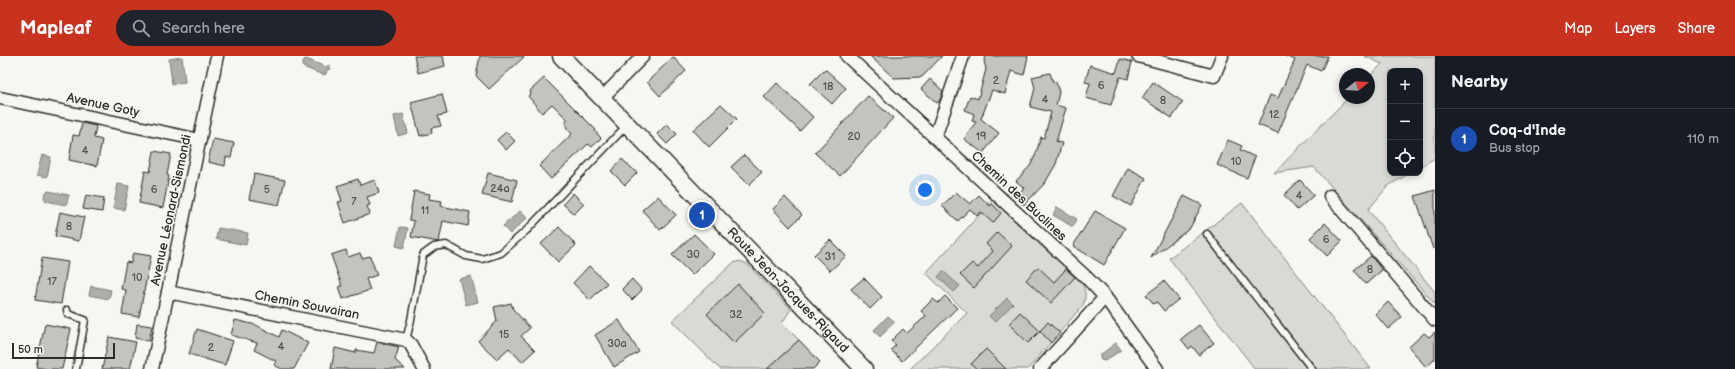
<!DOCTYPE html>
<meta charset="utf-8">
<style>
body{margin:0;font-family:"Balsamiq Sans",sans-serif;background:#20242c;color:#f1f3f6}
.controls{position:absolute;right:12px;top:12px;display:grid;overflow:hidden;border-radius:8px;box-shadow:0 2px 6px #0003}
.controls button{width:36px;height:36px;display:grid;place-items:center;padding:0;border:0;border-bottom:1px solid #363941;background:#171b24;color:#f1f3f6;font:20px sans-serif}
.compass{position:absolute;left:1339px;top:12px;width:36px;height:36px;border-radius:50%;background:#171b24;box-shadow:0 2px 6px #0003;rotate:72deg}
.scale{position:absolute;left:12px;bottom:10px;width:103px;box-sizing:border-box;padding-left:4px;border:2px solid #2b2b2b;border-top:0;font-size:11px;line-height:14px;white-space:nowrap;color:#2b2b2b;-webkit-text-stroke:3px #f6f6f2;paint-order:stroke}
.you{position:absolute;left:925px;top:134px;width:14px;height:14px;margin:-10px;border:3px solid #fff;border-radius:50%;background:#1a73e8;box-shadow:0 0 0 6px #1a73e833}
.badge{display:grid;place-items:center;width:26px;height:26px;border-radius:50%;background:#c8321e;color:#fff;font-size:13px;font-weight:700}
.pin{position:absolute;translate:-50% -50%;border:2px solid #fff;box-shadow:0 1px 4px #0006}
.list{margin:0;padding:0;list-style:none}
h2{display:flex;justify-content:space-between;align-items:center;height:52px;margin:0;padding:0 16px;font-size:17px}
h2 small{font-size:13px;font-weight:400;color:#9ea1a6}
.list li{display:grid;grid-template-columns:26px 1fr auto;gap:12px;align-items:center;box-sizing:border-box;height:60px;padding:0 16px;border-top:1px solid #363941}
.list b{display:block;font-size:15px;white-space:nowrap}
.list p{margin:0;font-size:13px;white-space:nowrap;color:#9ea1a6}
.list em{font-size:13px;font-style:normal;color:#9ea1a6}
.icon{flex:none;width:22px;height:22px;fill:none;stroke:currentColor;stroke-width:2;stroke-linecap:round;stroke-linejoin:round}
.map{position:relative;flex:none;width:1435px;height:313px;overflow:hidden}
header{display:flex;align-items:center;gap:24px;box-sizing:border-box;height:56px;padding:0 20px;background:#c8321e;color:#fff}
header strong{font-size:19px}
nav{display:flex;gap:22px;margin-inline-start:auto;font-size:14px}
.search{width:280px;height:36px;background:#20242c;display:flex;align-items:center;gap:10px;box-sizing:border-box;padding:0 14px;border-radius:22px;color:#9ea1a6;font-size:15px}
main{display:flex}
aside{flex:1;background:#171b24}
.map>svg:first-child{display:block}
.green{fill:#d9d9d5;stroke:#828280}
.water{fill:#aeaeab;stroke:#7a7a78}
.building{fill:#c3c3c0;stroke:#2b2b2b}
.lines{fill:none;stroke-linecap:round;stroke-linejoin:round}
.lane-casing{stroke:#2b2b2b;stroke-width:9}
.street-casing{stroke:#2b2b2b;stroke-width:15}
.secondary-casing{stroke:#2b2b2b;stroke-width:19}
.lane{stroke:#f6f6f2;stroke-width:6}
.street{stroke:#f6f6f2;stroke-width:12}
.secondary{stroke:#f6f6f2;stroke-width:16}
.labels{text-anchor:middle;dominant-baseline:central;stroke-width:3;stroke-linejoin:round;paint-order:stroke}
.number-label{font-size:11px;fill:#515150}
.street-label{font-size:13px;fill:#2b2b2b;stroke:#f6f6f2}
</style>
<header>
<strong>Mapleaf</strong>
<div class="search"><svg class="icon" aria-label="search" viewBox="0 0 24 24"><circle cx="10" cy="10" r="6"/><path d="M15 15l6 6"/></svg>Search here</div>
<nav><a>Map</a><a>Layers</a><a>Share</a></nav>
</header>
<main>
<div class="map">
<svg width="1435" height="313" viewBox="0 0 1435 313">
<rect width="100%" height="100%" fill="#f6f6f2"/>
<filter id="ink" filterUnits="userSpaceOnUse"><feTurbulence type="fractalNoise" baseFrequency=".025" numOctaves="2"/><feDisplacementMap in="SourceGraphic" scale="8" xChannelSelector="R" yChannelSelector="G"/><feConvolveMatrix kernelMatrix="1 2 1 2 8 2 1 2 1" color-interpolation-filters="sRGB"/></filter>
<g filter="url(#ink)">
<g class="green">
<polygon points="1364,0 1435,0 1435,102 1420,111 1420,15 1390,15 1390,117 1410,117 1388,130 1368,154 1435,236 1435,248 1314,111 1274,117 1348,42 1369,42 1369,21 1382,8"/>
<path d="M993 144 1082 227C1086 235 1086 241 1083 249L1028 313H910L967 257 926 217Z"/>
<polygon points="1242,147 1371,313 1255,313 1169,202"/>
<polygon points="740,205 747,208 791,253 782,267 799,284 775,306 781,313 720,313 672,265 733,207"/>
</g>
<g class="water">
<polygon points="182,1 185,26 172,28 169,3"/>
<polygon points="306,3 326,11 329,9 330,13 327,14 326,18 323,19 303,11 302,9 304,4"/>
<polygon points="403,58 408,77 398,80 394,60"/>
<polygon points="42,99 51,101 47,121 37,119"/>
<polygon points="118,128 129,130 124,154 113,152"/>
<polygon points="48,135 69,139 66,149 46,145 44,141 45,137"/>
<polygon points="1057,151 1077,163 1073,171 1053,159"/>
<polygon points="520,155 527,162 510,178 503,170"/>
<polygon points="400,171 408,172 404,192 396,190"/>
<polygon points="218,172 248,177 246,189 216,183"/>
<polygon points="943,215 960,230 954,236 938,221"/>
<polygon points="471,220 478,246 466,249 459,223"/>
<polygon points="91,230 111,234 109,243 89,239"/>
<polygon points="1007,242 1013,248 995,266 989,260"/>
<polygon points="888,260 895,266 880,281 874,274"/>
<polygon points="1116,287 1121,294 1105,305 1101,304 1100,299"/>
</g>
<g class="building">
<polygon points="414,0 443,0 445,10 418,17"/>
<polygon points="480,0 525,0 489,33 476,20"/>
<polygon points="870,0 942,0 922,21 894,22"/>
<polygon points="986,0 1028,0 1024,19 1011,15 1005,38 992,34 981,63 999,77 983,97 964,83 976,66 972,65 974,58 965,54 970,40 978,43 986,13 984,5"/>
<polygon points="1285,0 1328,0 1321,15 1307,9 1278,77 1258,69 1270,39 1278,42 1295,4"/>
<polygon points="673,1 686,15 660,40 647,26"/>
<polygon points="1120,3 1132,6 1128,23 1120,21 1111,49 1086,42 1090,27 1085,26 1090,9 1116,17"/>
<polygon points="825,13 846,32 832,48 810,28"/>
<polygon points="1050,17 1053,26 1056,26 1059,36 1056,49 1066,52 1056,86 1062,87 1056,108 1045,127 1024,149 1015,141 1024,132 1016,125 1030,110 1035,100 1041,81 1044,82 1051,56 1030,51 1035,32 1032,21"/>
<polygon points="544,22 596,74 595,75 601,82 592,91 588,88 551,123 539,110 572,78 566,71 567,69 565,67 568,64 552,48 542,57 528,40 531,37 530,35"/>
<polygon points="930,23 943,35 940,44 937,47 921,33"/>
<polygon points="1153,26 1183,46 1172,62 1142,42"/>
<polygon points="777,27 813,61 800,75 764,41"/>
<polygon points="442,38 447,58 438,60 441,70 431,72 432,77 420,80 411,46"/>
<polygon points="868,40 893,62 840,120 815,97"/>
<polygon points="721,48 737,63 709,91 693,74"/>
<polygon points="82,67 96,70 94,82 102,84 97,110 69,104 73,79 79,80"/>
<polygon points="667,68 677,78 667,88 657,78"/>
<polygon points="506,76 515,85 506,94 497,84"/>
<polygon points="213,83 234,87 231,102 226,101 225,110 208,106"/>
<polygon points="1228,84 1242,90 1240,94 1255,101 1247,122 1217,109"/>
<polygon points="154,95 171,98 167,119 169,120 163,152 139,147 145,115 150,116"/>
<polygon points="744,99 762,116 749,129 731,111"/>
<polygon points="622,103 637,117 625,129 611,115"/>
<polygon points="1128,112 1146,122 1131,150 1113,140"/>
<polygon points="488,117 517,124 512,146 482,139"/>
<polygon points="254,118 285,124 279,149 249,143"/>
<polygon points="358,123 360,129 375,124 379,137 367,141 370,149 367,150 370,158 345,167 338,146 342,145 337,130"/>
<polygon points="1300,124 1314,139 1297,154 1284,139"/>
<polygon points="1435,134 1435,192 1433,193 1415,140"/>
<polygon points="414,135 430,138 429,143 442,145 441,150 470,156 468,170 443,165 439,186 411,181 414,165 409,164"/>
<polygon points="956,136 970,148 979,139 990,150 992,148 1001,157 993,167 981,156 977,160 970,153 958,165 942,150"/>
<polygon points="573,137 584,148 574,158 563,148"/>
<polygon points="86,139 104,142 102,156 83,153"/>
<polygon points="658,140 676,159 660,174 642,154"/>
<polygon points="1184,140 1202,149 1190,172 1151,202"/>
<polygon points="785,141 802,159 790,171 773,153"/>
<polygon points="1095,155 1125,172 1104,209 1073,190"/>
<polygon points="60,156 84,161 79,185 55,180"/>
<polygon points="1325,167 1342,185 1327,200 1310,182"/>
<polygon points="559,171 576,189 558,206 541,188"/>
<polygon points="997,176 1012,190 974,232 960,219 972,207 978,212 993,195 986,188"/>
<polygon points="694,178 714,198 692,219 672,199"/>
<polygon points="830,184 846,200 830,215 814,199"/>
<polygon points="346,194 348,201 360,197 362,202 370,200 377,219 366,223 370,234 343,243 339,230 342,230 331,199"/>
<polygon points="133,197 151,200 139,261 122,258 126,234 121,233 126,206 131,207"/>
<polygon points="1371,200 1382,214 1366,228 1354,214"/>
<polygon points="42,202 68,206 61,248 35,244"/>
<polygon points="589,210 607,227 590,244 573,227"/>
<polygon points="1038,211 1054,226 1066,213 1075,221 1051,247 1026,224"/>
<polygon points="864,222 882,241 870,253 851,233"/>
<polygon points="632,223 642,234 632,244 622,233"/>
<polygon points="1164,225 1179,243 1164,255 1157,246 1154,248 1146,239"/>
<polygon points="738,228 765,257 734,287 707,258"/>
<polygon points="945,240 957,252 902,305 891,294 896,289 891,285 903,273 907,277 926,260 921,255 933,243 938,247"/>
<polygon points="1388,246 1402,261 1388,273 1375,258"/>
<polygon points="511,247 513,253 530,272 521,280 535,294 522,306 509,292 497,303 478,285 497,265 494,251"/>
<polygon points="1020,256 1040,275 1028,287 1009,268"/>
<polygon points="235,264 256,269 279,281 282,274 308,287 294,313 282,313 274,309 276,305 254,294 257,287 231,279"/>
<polygon points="619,264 639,296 614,311 595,279"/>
<polygon points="1048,266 1060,277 1051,287 1040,275"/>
<polygon points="45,268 71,273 62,313 47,313 36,311"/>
<polygon points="137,268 152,270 149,285 135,282"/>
<polygon points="1199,269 1214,287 1199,299 1192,290 1189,293 1181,283"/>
<polygon points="197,273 233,285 225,309 189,298"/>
<polygon points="1435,276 1435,303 1426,311 1409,291 1424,277 1429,281"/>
<polygon points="109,281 136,286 130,313 102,313"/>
<polygon points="799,284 820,306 813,313 767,313"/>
<polygon points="377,286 399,291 395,304 405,313 331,313 335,292 356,297 356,294 374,297"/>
<polygon points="986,293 1006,313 977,313 971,308"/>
</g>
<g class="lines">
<g class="lane-casing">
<g id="lane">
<polyline points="1207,178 1312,313"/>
<polyline points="67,254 68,258 85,264 76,313"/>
<polyline points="406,284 411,264 423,199 434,191 446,189 466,200 482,203 501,197 527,174 627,69"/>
</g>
</g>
<g class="street-casing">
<g id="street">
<polyline points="847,0 1087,222 1105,241 1157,313"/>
<polyline points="1138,0 1214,20 1222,0"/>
<polyline points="0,42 200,84"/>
<polyline points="602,42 643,0"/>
<polyline points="935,81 963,0"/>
<polyline points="1330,140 1435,264"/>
<polyline points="168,236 406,284 411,289 424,313"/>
<polyline points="152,313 217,0"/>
<polyline points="1040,313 1105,241"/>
</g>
</g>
<g class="secondary-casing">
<g id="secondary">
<path id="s1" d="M561 0 864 313"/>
</g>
</g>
<use href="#lane" class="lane"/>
<use href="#street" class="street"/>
<use href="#secondary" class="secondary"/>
</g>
</g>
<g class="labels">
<g class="number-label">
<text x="996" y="24">2</text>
<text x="1101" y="29">6</text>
<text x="828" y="30">18</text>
<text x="1045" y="43">4</text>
<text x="1163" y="44">8</text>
<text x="1274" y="58">12</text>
<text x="854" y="80">20</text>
<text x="981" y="80">19</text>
<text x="85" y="94">4</text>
<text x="1236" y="105">10</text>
<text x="500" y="132">24a</text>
<text x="154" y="133">6</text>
<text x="267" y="133">5</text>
<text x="1299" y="139">4</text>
<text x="354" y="145">7</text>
<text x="425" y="154">11</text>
<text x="69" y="170">8</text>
<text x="1326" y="183">6</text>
<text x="693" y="198">30</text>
<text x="830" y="200">31</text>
<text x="1370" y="213">8</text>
<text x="137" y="221">10</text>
<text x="52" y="225">17</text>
<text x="736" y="258">32</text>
<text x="504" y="278">15</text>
<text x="617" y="287">30a</text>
<text x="281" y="290">4</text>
<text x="211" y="291">2</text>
</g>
<g class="street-label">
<text transform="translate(103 49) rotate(12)">Avenue Goty</text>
<text transform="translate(1019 140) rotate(43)">Chemin des Buclines</text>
<text transform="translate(171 154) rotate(-78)">Avenue Léonard-Sismondi</text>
<text stroke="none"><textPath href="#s1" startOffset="326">Route Jean-Jacques-Rigaud</textPath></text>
<text transform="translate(307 249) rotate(11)">Chemin Souvairan</text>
</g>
</g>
</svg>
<div class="controls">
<button>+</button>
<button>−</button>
<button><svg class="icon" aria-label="locate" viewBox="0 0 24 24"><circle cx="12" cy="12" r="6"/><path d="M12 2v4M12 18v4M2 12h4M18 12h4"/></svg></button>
</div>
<svg class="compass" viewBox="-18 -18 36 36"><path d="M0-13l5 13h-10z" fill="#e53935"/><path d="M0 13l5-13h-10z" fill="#9ea1a6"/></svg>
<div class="scale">50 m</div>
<div class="you"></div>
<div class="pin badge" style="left:702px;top:159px;background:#1a4fb4">1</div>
</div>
<aside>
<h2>Nearby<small></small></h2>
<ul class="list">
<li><span class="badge" style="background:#1a4fb4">1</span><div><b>Coq-d'Inde</b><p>Bus stop</p></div><em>110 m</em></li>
</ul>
</aside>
</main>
